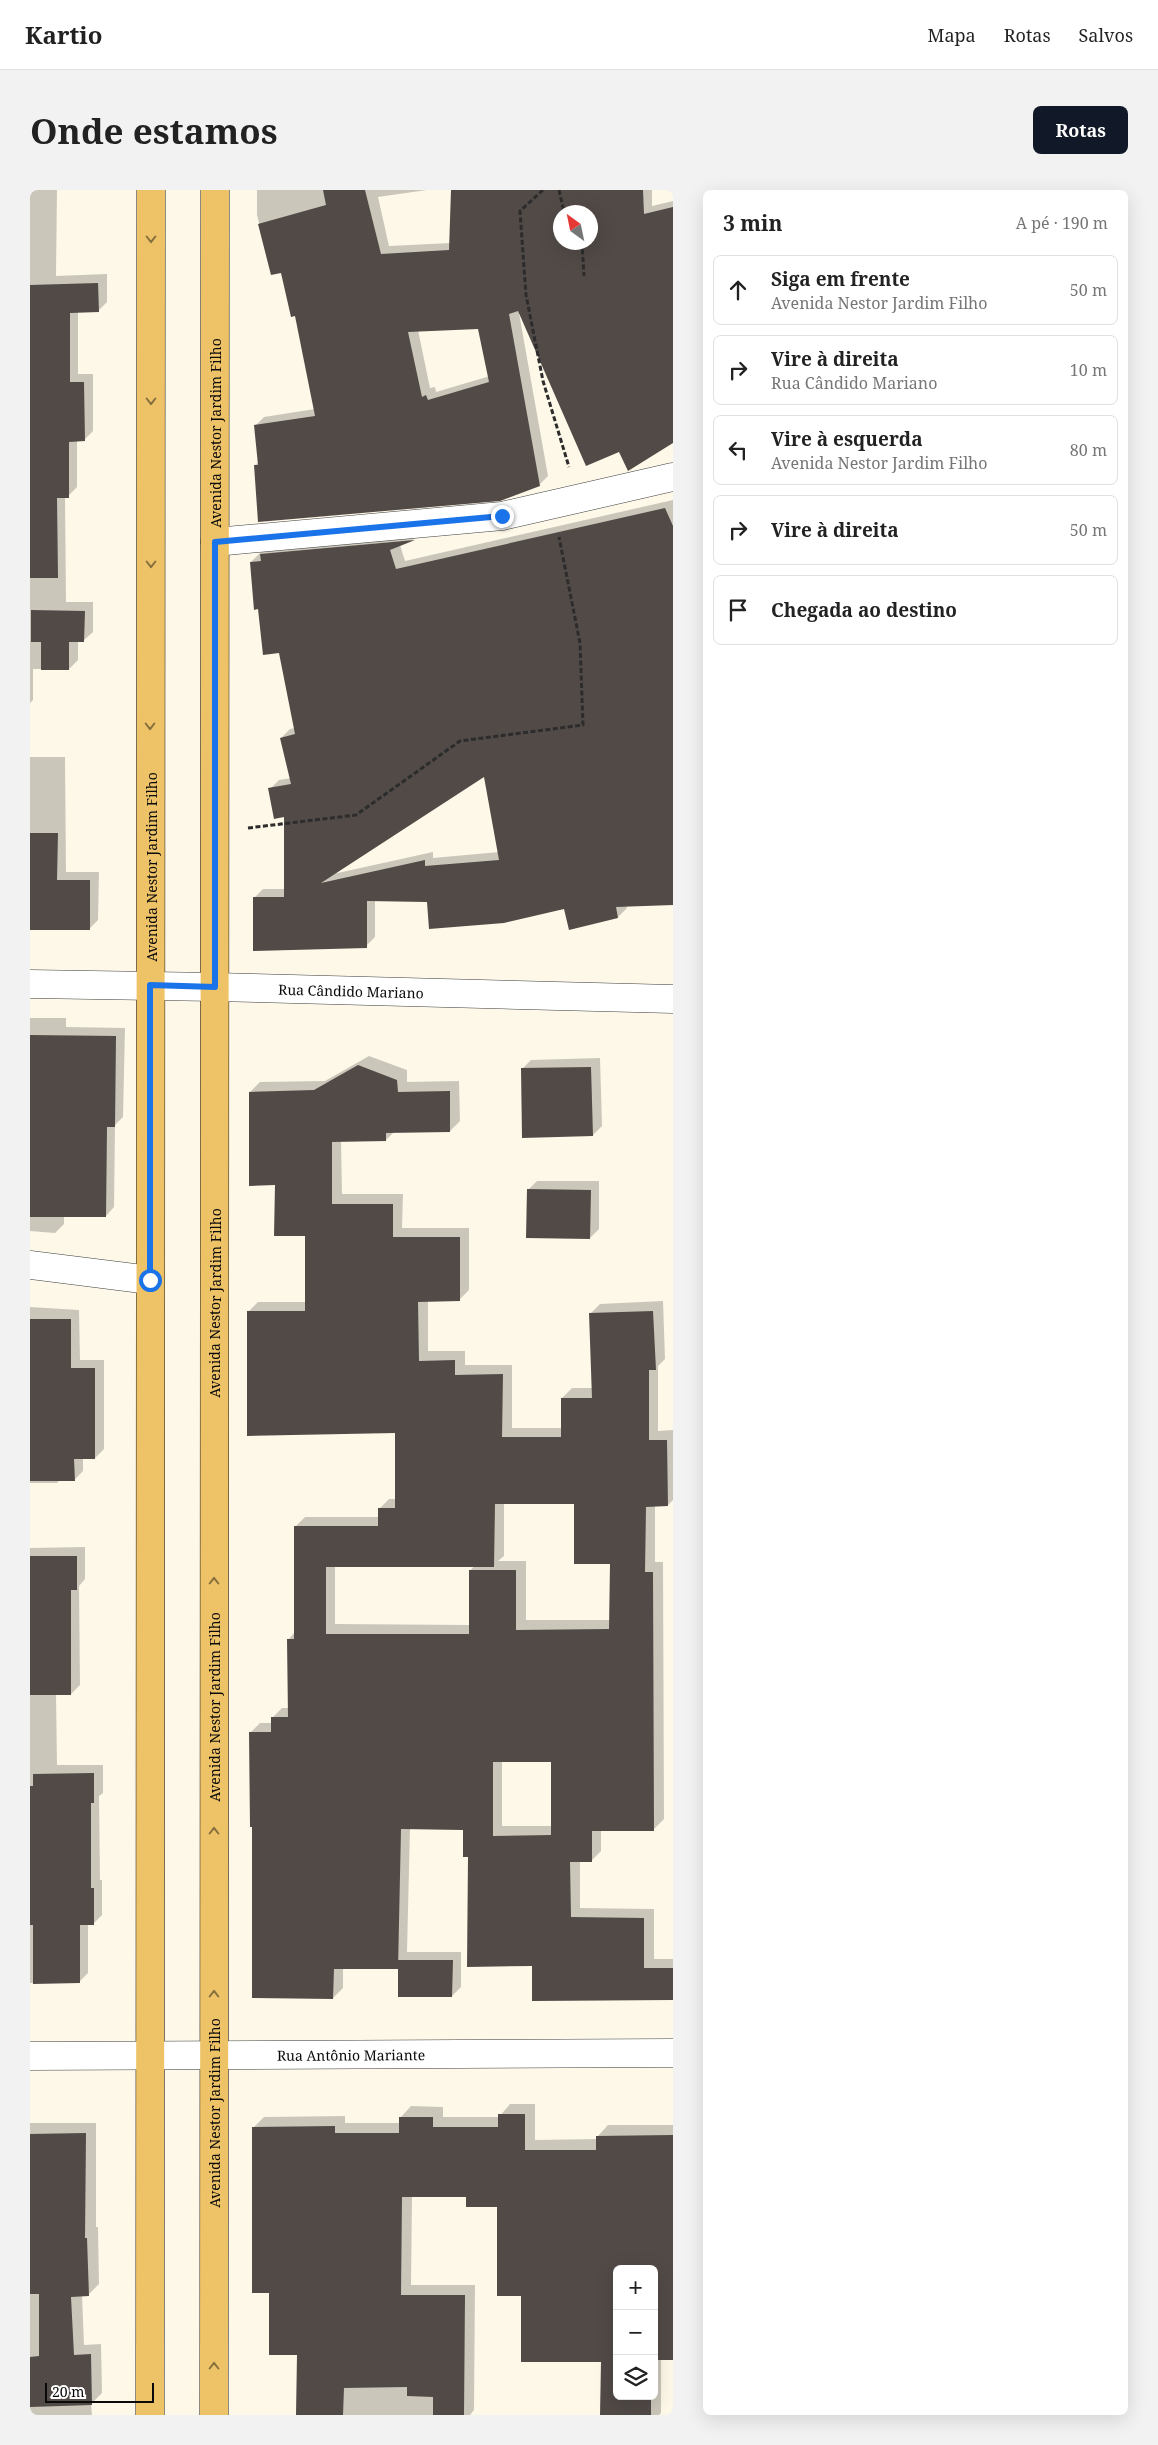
<!DOCTYPE html>
<html lang="pt">
<meta charset="utf-8">
<style>
body{margin:0;font-family:"Noto Serif",serif;background:#f2f2f2;color:#222}
.controls{position:absolute;right:15px;bottom:15px;display:grid;overflow:hidden;border-radius:8px;box-shadow:0 5px 20px #0002}
.controls button{width:45px;height:45px;display:grid;place-items:center;padding:0;border:0;border-bottom:1px solid #e0e0e0;background:#fff;color:#222;font:25px sans-serif}
.compass{position:absolute;left:523px;top:15px;width:45px;height:45px;border-radius:50%;background:#fff;box-shadow:0 5px 20px #0002;rotate:327deg}
.scale{position:absolute;left:15px;bottom:12px;width:109px;box-sizing:border-box;padding-left:5px;border:2px solid #0a0a0a;border-top:0;font-size:14px;line-height:18px;white-space:nowrap;color:#0a0a0a;-webkit-text-stroke:4px #fff;paint-order:stroke}
.stop{position:absolute;width:15px;height:15px;margin:-11px;border:4px solid #1a73e8;border-radius:50%;background:#fff}
.stop.end{background:#1a73e8;border-color:#fff;box-shadow:0 1px 5px #0008}
.list{margin:0;padding:0;list-style:none}
h2{display:flex;justify-content:space-between;align-items:center;height:65px;margin:0;padding:0 20px;font-size:21px}
h2 small{font-size:16px;font-weight:400;color:#767676}
.list li{display:grid;grid-template-columns:32px 1fr auto;gap:15px;align-items:center;box-sizing:border-box;height:70px;margin:0 10px 10px;padding:0 10px;border:1px solid #e0e0e0;border-radius:8px}
.list b{display:block;font-size:19px;white-space:nowrap}
.list p{margin:0;font-size:16px;white-space:nowrap;color:#767676}
.list em{font-size:16px;font-style:normal;color:#767676}
.icon{flex:none;width:28px;height:28px;fill:none;stroke:currentColor;stroke-width:2;stroke-linecap:round;stroke-linejoin:round}
.map{position:relative;flex:none;width:643px;height:2225px;overflow:hidden;border-radius:8px}
header{display:flex;align-items:center;gap:30px;box-sizing:border-box;height:70px;padding:0 25px;background:#fff;border-bottom:1px solid #e0e0e0}
header strong{font-size:24px}
nav{display:flex;gap:28px;margin-inline-start:auto;font-size:18px}
.intro{display:flex;align-items:center;justify-content:space-between;box-sizing:border-box;height:120px;padding:0 30px}
h1{margin:0;font-size:35px}
.button{padding:12px 22px;border-radius:8px;background:#111827;color:#fff;font-size:18px;font-weight:700}
main{display:flex;gap:30px;padding:0 30px}
aside{flex:1;background:#fff;border-radius:8px;box-shadow:0 5px 20px #0002}
.map>svg:first-child{display:block}
.shadow{fill:#0003;fill-rule:evenodd}
.building{fill:#514a47;fill-rule:evenodd}
.lines{fill:none;stroke-linecap:round;stroke-linejoin:round}
.minor-casing{stroke:#3d3d3d;stroke-width:29}
.major-casing{stroke:#1b1b1b;stroke-width:29}
.path{stroke:#2c2c2c;stroke-width:3;stroke-dasharray:5 2.5;stroke-linecap:butt}
.minor{stroke:#fff;stroke-width:28}
.major{stroke:#eec368;stroke-width:28}
.oneway{stroke:#87703e}
.route{stroke:#1a73e8;stroke-width:6}
.labels{text-anchor:middle;dominant-baseline:central;stroke-width:5;stroke-linejoin:round;paint-order:stroke}
.street-label{font-size:14px;fill:#0a0a0a;stroke:#fff}
</style>
<header>
<strong>Kartio</strong>
<nav><a>Mapa</a><a>Rotas</a><a>Salvos</a></nav>
</header>
<div class="intro"><h1>Onde estamos</h1><a class="button">Rotas</a></div>
<main>
<div class="map">
<svg width="643" height="2225" viewBox="0 0 643 2225">
<rect width="100%" height="100%" fill="#fdf8e8"/>
<g class="shadow">
<polygon points="0,0 27,0 26,86 77,84 77,112 68,121 48,121 48,184 63,184 63,241 54,250 47,250 47,297 38,306 35,306 36,412 63,412 63,442 54,450 48,450 48,470 39,479 3,479 3,510 0,513"/>
<path d="M227 0H397L348 7 359 56 421 53 422 0H622V16L643 11V251L589 260 489 123 518 286 509 295 225 275 229 272 225 236 234 227 285 219 266 124 252 81 242 84 227 25ZM530 22H560V52H530ZM449 138 460 186 406 202 405 197 400 198 388 140Z"/>
<path d="M643 310V713L596 715 597 718 588 727 540 738 535 718 398 710H345V747L336 756 224 708 233 699H255V626L240 599 249 590 261 588 251 548 260 539 265 538 250 462 229 418 221 372 230 363 240 355 391 342 384 349 370 355 375 371ZM455 585 469 662 403 668V662L303 684Z"/>
<polygon points="0,567 35,567 36,682 69,682 68,730 59,739 0,739"/>
<polygon points="0,828 36,828 36,837 95,838 93,927 85,935 84,1017 76,1026 34,1026 34,1034 25,1043 0,1041"/>
<path d="M339 866 377 880V892L429 891 430 931 420 941 364 942 356 950 311 951 312 1004H373L372 1038H439V1100L429 1110H398V1161H435V1175H482V1238H532V1208L542 1198H563L560 1124 570 1114 633 1111 635 1169 628 1176V1241L643 1240V1310L638 1315H625V1372H633L634 1629 624 1639H571V1661L561 1671H550V1718L624 1719V1769H643V1809L503 1775 439 1665 434 1639 380 1638 377 1762H431V1797L422 1806 370 1776 313 1778V1798L303 1808 224 1635 220 1543 230 1533H242V1528L252 1518H259L258 1450 265 1442V1337L275 1327H349V1319L359 1309H366L367 1242 218 1122 228 1112H277V1045L246 994 220 902 230 892 295 891ZM474 1312H545L581 1373V1430H496V1371H468L474 1366ZM305 1375H445L440 1381V1435L305 1434ZM472 1571H523V1636H472Z"/>
<polygon points="570,868 572,936 563,945 492,879 501,870"/>
<polygon points="507,991 569,991 569,1039 560,1048 498,1000"/>
<polygon points="0,1117 49,1120 50,1170 74,1170 74,1259 65,1268 53,1268 53,1281 44,1290 30,1290 27,1293 0,1293"/>
<polygon points="55,1357 55,1389 49,1396 50,1495 41,1504 26,1504 27,1575 73,1575 73,1603 69,1606 70,1690 72,1690 72,1725 63,1734 58,1734 58,1783 49,1792 0,1793 0,1358"/>
<path d="M480 1914H505V1950L568 1949V1946L578 1935H643V2169H631V2223L629 2225H572V2171L492 2105 468 2015 437 2006H382L381 2095H445L444 2220 440 2225H267L268 2164 240 2101 224 1937 234 1927 315 1926V1933H371V1927L381 1916 413 1917V1927H469ZM587 2079H624V2206H587Z"/>
<polygon points="0,1933 66,1933 66,2037 68,2037 69,2094 58,2105 52,2105 54,2155 71,2154 72,2203 61,2214 62,2225 0,2225"/>
</g>
<g class="building">
<path d="M293 0H335L351 64 419 60 421 0H613L614 24 643 17V253L598 281 589 262 556 276 488 121 479 124 510 296 470 311 228 332 224 275H228L224 235 285 226 265 126 261 127 251 83 241 85 228 34 296 15ZM530 22H560V52H530ZM448 139 459 192 398 210 396 205 392 207 378 142Z"/>
<polygon points="68,93 69,122 40,123 40,192 54,192 55,251 39,252 39,308 27,308 28,388 0,388 0,95"/>
<path d="M635 318 643 336V715L586 717 588 728 539 740 534 719 474 733 399 739 397 712 337 711V758L223 761V707H254V627L244 629 238 598 261 594 250 548 265 544 249 463 233 465 228 419 224 420 220 372 231 371 230 364 385 350 360 360 366 379ZM454 587 469 670 395 676V670L291 693Z"/>
<polygon points="1,420 55,421 54,452 39,452 39,480 11,480 11,452 1,452"/>
<polygon points="0,643 28,643 27,690 60,690 60,740 0,740"/>
<polygon points="0,845 86,846 85,937 77,937 76,1027 0,1027"/>
<path d="M328 875 367 890 368 902 420 901V942L356 943V951L302 952V1014H363V1047H430V1111L388 1112 389 1171 425 1170V1185L473 1184 472 1247H531V1208H562L559 1123 623 1121 626 1180H619V1250H637L638 1316 616 1317 615 1382H623L624 1641H562V1672H540L541 1727 614 1728V1778H643V1810L502 1811V1776L437 1777 438 1667H433V1640L371 1639 368 1779H304L303 1809 222 1808V1637H220L219 1542H241V1527H258L257 1449H264V1336H348V1318H365V1243L217 1246V1121H275V1046H244L245 995 219 996V902L284 900ZM465 1314H544V1374H580L579 1439 486 1440V1380H439V1444H296V1377H464ZM463 1572H521V1645L463 1646Z"/>
<polygon points="561,877 563,946 492,948 491,878"/>
<polygon points="497,999 561,1000 560,1049 496,1048"/>
<polygon points="0,1129 41,1129 41,1178 65,1178 65,1269 44,1269 45,1291 0,1291"/>
<polygon points="0,1366 47,1366 47,1400 41,1400 41,1505 0,1505"/>
<polygon points="64,1583 64,1613 61,1613 61,1698 64,1698 64,1735 50,1735 50,1793 3,1794 3,1735 0,1735 0,1596 3,1596 3,1584"/>
<polygon points="368,1770 423,1770 422,1807 368,1807"/>
<polygon points="468,1924 495,1924 495,1960 566,1960 566,1946 643,1945 643,2170 624,2170 624,2079 587,2079 587,2206 621,2206 621,2225 570,2225 571,2172 491,2172 491,2106 467,2106 467,2017 436,2017 436,2007 372,2007 371,2105 435,2105 434,2225 403,2225 403,2207 377,2206 377,2197 314,2198 313,2225 266,2225 267,2165 239,2165 239,2103 222,2103 222,1937 305,1936 305,1943 369,1943 369,1927 403,1927 403,1937 468,1937"/>
<polygon points="56,1943 55,2048 57,2048 59,2106 41,2107 44,2165 61,2164 62,2215 0,2217 0,2167 9,2166 9,2104 0,2104 0,1944"/>
</g>
<g class="lines">
<g class="minor-casing">
<g id="minor">
<polyline points="185,352 472,326 643,287"/>
<path id="s1" d="M0 794 185 797 643 809"/>
<polyline points="0,1075 120,1090"/>
<path id="s2" d="M0 1866 643 1863"/>
</g>
</g>
<g class="major-casing">
<g id="major">
<path id="s3" d="M120 2225 121 0"/>
<path id="s4" d="M184 2225 185 0"/>
</g>
</g>
<g class="path">
<polyline points="513,0 490,21 496,105 513,191 539,277"/>
<polyline points="529,0 534,22"/>
<polyline points="552,52 554,86"/>
<polyline points="218,638 326,625 430,551 553,535 550,453 529,347"/>
</g>
<use href="#minor" class="minor"/>
<use href="#major" class="major"/>
</g>
<defs><path id="oneway-chevron" d="M-2-3.5L2.5 0L-2 3.5" fill="none" stroke-width="1.6" stroke-linecap="round" stroke-linejoin="round" transform="scale(1.25)"/></defs>
<g class="oneway">
<use href="#oneway-chevron" transform="translate(121 49) rotate(90)"/>
<use href="#oneway-chevron" transform="translate(121 211) rotate(90)"/>
<use href="#oneway-chevron" transform="translate(121 374) rotate(90)"/>
<use href="#oneway-chevron" transform="translate(120 536) rotate(90)"/>
<use href="#oneway-chevron" transform="translate(184 1391) rotate(-90)"/>
<use href="#oneway-chevron" transform="translate(184 1641) rotate(-90)"/>
<use href="#oneway-chevron" transform="translate(184 1804) rotate(-90)"/>
<use href="#oneway-chevron" transform="translate(184 2176) rotate(-90)"/>
</g>
<g class="lines">
<polyline class="route" points="120,1090 120,795 185,797 185,352 472,326"/>
</g>
<g class="labels">
<g class="street-label">
<text stroke="none"><textPath href="#s4" startOffset="1982">Avenida Nestor Jardim Filho</textPath></text>
<text stroke="none"><textPath href="#s3" startOffset="1548">Avenida Nestor Jardim Filho</textPath></text>
<text stroke="none"><textPath href="#s1" startOffset="321">Rua Cândido Mariano</textPath></text>
<text stroke="none"><textPath href="#s4" startOffset="1112">Avenida Nestor Jardim Filho</textPath></text>
<text stroke="none"><textPath href="#s4" startOffset="708">Avenida Nestor Jardim Filho</textPath></text>
<text stroke="none"><textPath href="#s2" startOffset="321">Rua Antônio Mariante</textPath></text>
<text stroke="none"><textPath href="#s4" startOffset="302">Avenida Nestor Jardim Filho</textPath></text>
</g>
</g>
</svg>
<div class="controls">
<button>+</button>
<button>−</button>
<button><svg class="icon" aria-label="layers" viewBox="0 0 24 24"><path d="M12 4l9 5-9 5-9-5zM3 14l9 5 9-5"/></svg></button>
</div>
<svg class="compass" viewBox="-18 -18 36 36"><path d="M0-13l5 13h-10z" fill="#e53935"/><path d="M0 13l5-13h-10z" fill="#767676"/></svg>
<div class="scale">20 m</div>
<div class="stop" style="left:120px;top:1090px"></div>
<div class="stop end" style="left:472px;top:326px"></div>
</div>
<aside>
<h2>3 min<small>A pé · 190 m</small></h2>
<ul class="list">
<li><svg class="icon" aria-label="ahead" viewBox="0 0 24 24"><path d="M12 20V5M6 11l6-6 6 6"/></svg><div><b>Siga em frente</b><p>Avenida Nestor Jardim Filho</p></div><em>50 m</em></li>
<li><svg class="icon" aria-label="right" viewBox="0 0 24 24"><path d="M7 20v-9h11M14 6l5 5-5 5"/></svg><div><b>Vire à direita</b><p>Rua Cândido Mariano</p></div><em>10 m</em></li>
<li><svg class="icon" aria-label="left" viewBox="0 0 24 24"><path d="M17 20v-9H6M10 6l-5 5 5 5"/></svg><div><b>Vire à esquerda</b><p>Avenida Nestor Jardim Filho</p></div><em>80 m</em></li>
<li><svg class="icon" aria-label="right" viewBox="0 0 24 24"><path d="M7 20v-9h11M14 6l5 5-5 5"/></svg><div><b>Vire à direita</b></div><em>50 m</em></li>
<li><svg class="icon" aria-label="arrive" viewBox="0 0 24 24"><path d="M6 21V4h12l-3 4 3 4H6"/></svg><div><b>Chegada ao destino</b></div></li>
</ul>
</aside>
</main>
